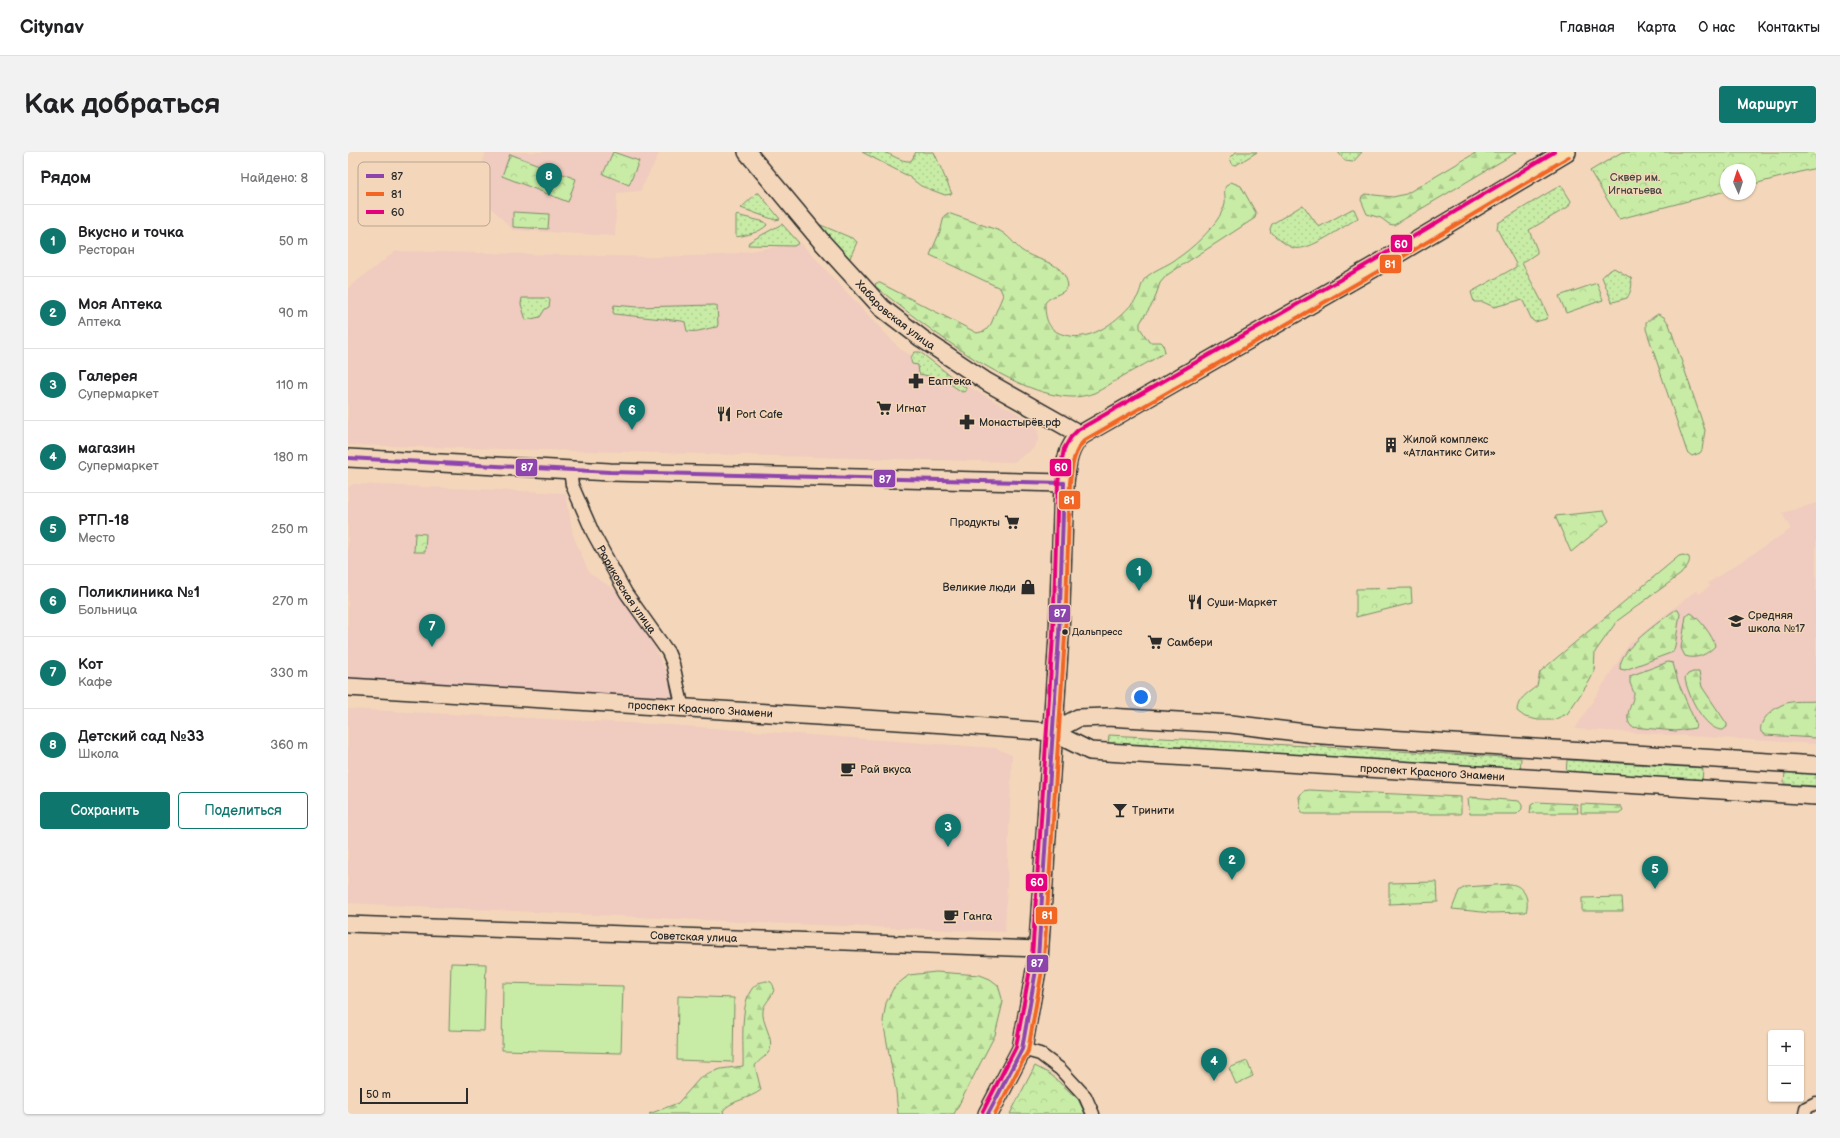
<!DOCTYPE html>
<html lang="ru">
<meta charset="utf-8">
<style>
body{margin:0;font-family:"Balsamiq Sans",sans-serif;background:#f2f2f2;color:#202124}
.controls{position:absolute;right:12px;bottom:12px;display:grid;overflow:hidden;border-radius:4px;box-shadow:0 1px 3px #0004}
.controls button{width:36px;height:36px;display:grid;place-items:center;padding:0;border:0;border-bottom:1px solid #e0e0e0;background:#fff;color:#202124;font:20px sans-serif}
.compass{position:absolute;left:1372px;top:12px;width:36px;height:36px;border-radius:50%;background:#fff;box-shadow:0 1px 3px #0004;rotate:357deg}
.scale{position:absolute;left:12px;bottom:10px;width:108px;box-sizing:border-box;padding-left:4px;border:2px solid #2b2b2b;border-top:0;font-size:11px;line-height:14px;white-space:nowrap;color:#2b2b2b;-webkit-text-stroke:3px #f4d7ba;paint-order:stroke}
.you{position:absolute;left:793px;top:545px;width:14px;height:14px;margin:-10px;border:3px solid #fff;border-radius:50%;background:#1a73e8;box-shadow:0 0 0 6px #1a73e833}
.badge{display:grid;place-items:center;width:26px;height:26px;border-radius:50%;background:#0f766e;color:#fff;font-size:13px;font-weight:700}
.pin{position:absolute;translate:-50% -33px;filter:drop-shadow(0 1px 2px #0008)}
.pin::after{content:'';position:absolute;top:21px;width:14px;height:12px;background:inherit;clip-path:polygon(0 0,100% 0,50% 100%)}
.list{margin:0;padding:0;list-style:none}
h2{display:flex;justify-content:space-between;align-items:center;height:52px;margin:0;padding:0 16px;font-size:17px}
h2 small{font-size:13px;font-weight:400;color:#757577}
.list li{display:grid;grid-template-columns:26px 1fr auto;gap:12px;align-items:center;box-sizing:border-box;height:72px;padding:0 16px;border-top:1px solid #e0e0e0}
.list b{display:block;font-size:15px;white-space:nowrap}
.list p{margin:0;font-size:13px;white-space:nowrap;color:#757577}
.list em{font-size:13px;font-style:normal;color:#757577}
.actions{display:flex;gap:8px;padding:12px 16px}
.actions a{flex:1;padding:9px 0;border:1px solid #0f766e;border-radius:4px;text-align:center;font-size:14px;color:#0f766e}
.actions .main{background:#0f766e;color:#fff}
.map{position:relative;flex:none;width:1468px;height:962px;overflow:hidden;border-radius:4px}
header{display:flex;align-items:center;gap:24px;box-sizing:border-box;height:56px;padding:0 20px;background:#fff;border-bottom:1px solid #e0e0e0}
header strong{font-size:19px}
nav{display:flex;gap:22px;margin-inline-start:auto;font-size:14px}
.intro{display:flex;align-items:center;justify-content:space-between;box-sizing:border-box;height:96px;padding:0 24px}
h1{margin:0;font-size:28px}
.button{padding:10px 18px;border-radius:4px;background:#0f766e;color:#fff;font-size:14px;font-weight:700}
main{display:flex;gap:24px;padding:0 24px}
aside{flex:1;background:#fff;border-radius:4px;box-shadow:0 1px 3px #0004}
.map>svg:first-child{display:block}
.built{fill:#f0cbbf}
.grass{fill:url(#grass-dots);stroke:#7a8c68}
.forest{fill:url(#forest-firs);stroke:#7a8c68}
.park{fill:url(#park-crowns);stroke:#7a8c68}
.garden{fill:#c8eca5;stroke:#7a8c68}
.lines{fill:none;stroke-linecap:round;stroke-linejoin:round}
.minor-casing{stroke:#2b2b2b;stroke-width:15}
.tertiary-casing{stroke:#2b2b2b;stroke-width:18}
.secondary-casing{stroke:#2b2b2b;stroke-width:20}
.primary-casing{stroke:#2b2b2b;stroke-width:22}
.minor{stroke:#f4d7ba;stroke-width:12}
.tertiary{stroke:#f4d7ba;stroke-width:15}
.secondary{stroke:#f4d7ba;stroke-width:17}
.primary{stroke:#f9deab;stroke-width:19}
.bus-1-casing{stroke:#f4d7ba;stroke-width:7}
.bus-2-casing{stroke:#f4d7ba;stroke-width:7}
.bus-3-casing{stroke:#f4d7ba;stroke-width:7}
.bus-1{stroke:#8e44ad;stroke-width:4}
.bus-2{stroke:#f26522;stroke-width:4}
.bus-3{stroke:#e5007d;stroke-width:4}
.bus-dot{fill:#2b2b2b;stroke:#f4d7ba;stroke-width:1.5}
.labels{text-anchor:middle;dominant-baseline:central;stroke-width:3;stroke-linejoin:round;paint-order:stroke}
.bus-label{font-size:10px;fill:#2b2b2b;stroke:#f4d7ba;text-anchor:start}
.park-label{font-size:11px;fill:#43483d;stroke:#f4d7ba}
.street-label{font-size:11px;fill:#2b2b2b;stroke:#f4d7ba}
.poi-label{font-size:11px;fill:#2b2b2b;stroke:#f4d7ba;text-anchor:start}
.key{fill:#f4d7ba;stroke:#b8a38f;stroke-width:1}
.key-label{font-size:11px;fill:#2b2b2b}
.line-badge{stroke:#f4d7ba;stroke-width:1.5}
.badge-label{font-size:11px;text-anchor:middle;font-weight:bold;fill:#fff}
</style>
<header>
<strong>Citynav</strong>
<nav><a>Главная</a><a>Карта</a><a>О нас</a><a>Контакты</a></nav>
</header>
<div class="intro"><h1>Как добраться</h1><a class="button">Маршрут</a></div>
<main>
<aside>
<h2>Рядом<small>Найдено: 8</small></h2>
<ul class="list">
<li><span class="badge">1</span><div><b>Вкусно и точка</b><p>Ресторан</p></div><em>50 m</em></li>
<li><span class="badge">2</span><div><b>Моя Аптека</b><p>Аптека</p></div><em>90 m</em></li>
<li><span class="badge">3</span><div><b>Галерея</b><p>Супермаркет</p></div><em>110 m</em></li>
<li><span class="badge">4</span><div><b>магазин</b><p>Супермаркет</p></div><em>180 m</em></li>
<li><span class="badge">5</span><div><b>РТП-18</b><p>Место</p></div><em>250 m</em></li>
<li><span class="badge">6</span><div><b>Поликлиника №1</b><p>Больница</p></div><em>270 m</em></li>
<li><span class="badge">7</span><div><b>Кот</b><p>Кафе</p></div><em>330 m</em></li>
<li><span class="badge">8</span><div><b>Детский сад №33</b><p>Школа</p></div><em>360 m</em></li>
</ul>
<div class="actions"><a class="main">Сохранить</a><a>Поделиться</a></div>
</aside>
<div class="map">
<svg width="1468" height="962" viewBox="0 0 1468 962">
<defs>
<pattern id="grass-dots" width="8" height="8" patternUnits="userSpaceOnUse"><rect width="8" height="8" fill="#c8eca5"/><path d="M2 2h.1M6 6h.1" fill="none" stroke="#accb8e" stroke-width="1.8" stroke-linecap="round"/></pattern>
<pattern id="forest-firs" width="22" height="20" patternUnits="userSpaceOnUse"><rect width="22" height="20" fill="#c8eca5"/><path d="M5 1l3.5 6h-7zM16 11l3.5 6h-7z" fill="#accb8e"/></pattern>
<pattern id="park-crowns" width="20" height="18" patternUnits="userSpaceOnUse"><rect width="20" height="18" fill="#c8eca5"/><path d="M2 6a3 3 0 1 1 6 0M12 15a3 3 0 1 1 6 0" fill="none" stroke="#accb8e"/></pattern>
</defs>
<rect width="100%" height="100%" fill="#f4d7ba"/>
<filter id="ink" filterUnits="userSpaceOnUse"><feTurbulence type="fractalNoise" baseFrequency=".025" numOctaves="2"/><feDisplacementMap in="SourceGraphic" scale="8" xChannelSelector="R" yChannelSelector="G"/><feConvolveMatrix kernelMatrix="1 2 1 2 8 2 1 2 1" color-interpolation-filters="sRGB"/></filter>
<g filter="url(#ink)">
<g class="built">
<polygon points="138,0 312,0 292,39 269,41 267,84 165,78 133,46 135,8"/>
<polygon points="453,91 552,197 680,267 689,274 691,286 685,297 666,310 0,293 0,136 48,99 303,105 376,103"/>
<polygon points="5,332 218,341 225,383 241,421 272,441 298,476 332,551 0,531 0,336"/>
<polygon points="1468,351 1468,592 1227,577 1281,492 1337,447 1349,438 1351,442 1362,434 1360,431 1443,377 1434,361"/>
<polygon points="0,557 322,573 648,596 664,603 657,780 416,771 0,751"/>
</g>
<g class="grass">
<path d="M514 0C521 0 528 0 535 0 544 2 552 10 563 9L568 0H586L604 42 597 43 573 34 560 24Z"/>
<polygon points="888,0 909,0 888,13 884,12 882,6"/>
<polygon points="990,0 1014,0 1005,10 997,9"/>
<path d="M1213 33 1223 49 1220 55 1181 78 1189 98V101L1174 111C1182 129 1193 145 1200 164L1198 167 1187 170 1184 168 1175 149 1172 148 1146 155 1135 150H1126L1123 140 1168 115V112L1149 77 1150 71Z"/>
<polygon points="409,41 411,41 432,67 427,68 393,56"/>
<path d="M955 53 971 75 1004 57H1006L1010 66C996 74 961 100 946 96 938 94 930 86 923 81L922 77 924 72Z"/>
<path d="M388 63 417 70 419 73C411 81 399 83 388 85Z"/>
<polygon points="468,71 506,87 509,90 501,108 499,108"/>
<polygon points="434,72 451,91 446,94 400,93 401,90"/>
<path d="M1266 116 1283 126C1285 132 1283 140 1279 146L1265 150H1264L1254 125 1255 123Z"/>
<polygon points="174,146 200,146 202,148 201,155 197,157 192,165 178,168 173,152"/>
<path d="M266 153 289 155 367 153 369 154 370 172 369 175C358 176 351 181 339 179L337 170 334 169 266 162 265 160Z"/>
<path d="M567 200H572L618 236V239L614 240 601 231 587 228 581 224 571 222 570 213 564 212C562 207 563 204 567 200Z"/>
<polygon points="761,583 1173,606 1172,620 760,592"/>
<polygon points="1219,608 1355,616 1354,630 1218,622"/>
<polygon points="1437,618 1468,620 1468,634 1436,632"/>
</g>
<g class="forest">
<polygon points="1129,0 1169,0 1046,73 1041,72 1033,66 1019,62 1013,48 1014,44 1017,42 1045,45 1058,42"/>
<path d="M883 30 893 34 908 61 907 66 819 123 812 131 806 149 792 171V176L801 190H813L815 192 817 200C804 209 789 216 775 224 766 229 756 237 746 241 741 243 731 245 725 245 665 245 573 171 527 134L528 131H532L629 181 637 179 643 172 655 143 652 136 582 103 593 77 596 64 600 61 652 79C661 84 666 92 673 98 691 111 716 108 720 134 715 144 703 142 697 151 697 167 700 179 717 183 744 191 772 167 788 147 794 139 792 128 801 123 807 118 815 115 822 111 839 101 858 84 869 68 872 64 876 56 877 51 878 42 873 35 883 30Z"/>
<polygon points="1310,162 1316,165 1321,172 1357,278 1354,298 1352,301 1344,304 1339,300 1298,177 1298,170"/>
<path d="M1335 403 1341 405C1343 412 1337 416 1333 422L1269 469 1247 500 1246 520 1241 530 1219 562 1205 568H1190L1177 565 1169 559C1169 547 1180 541 1189 534L1192 520 1194 518 1331 404Z"/>
<path d="M1327 458H1330L1332 462 1327 494 1325 500 1277 518 1272 517C1270 497 1313 469 1327 458Z"/>
<path d="M1343 461C1350 465 1366 485 1367 494 1360 502 1348 508 1337 504L1333 496 1338 464Z"/>
<path d="M1320 510 1325 511 1330 530 1348 572 1347 576 1328 579 1284 575C1274 565 1285 553 1286 541L1282 531V524Z"/>
<path d="M1345 520H1351L1354 535 1379 572V575L1375 578C1357 579 1339 542 1337 526L1340 522Z"/>
<path d="M1468 549V586L1417 583 1413 580C1410 568 1426 556 1436 552 1445 548 1458 550 1468 549Z"/>
<polygon points="961,638 1113,645 1113,661 1112,662 957,662 953,659 951,645 955,639"/>
<polygon points="1122,645 1171,649 1174,653 1174,657 1169,662 1122,662 1120,647"/>
<polygon points="1188,650 1229,652 1230,661 1182,661 1183,653"/>
<polygon points="1233,652 1273,654 1275,658 1271,661 1233,661"/>
<path d="M1163 732C1176 734 1182 747 1178 760L1144 761 1104 757 1111 739 1117 735Z"/>
<polygon points="588,820 632,823 642,827 650,833 655,850 647,883 606,962 550,962 548,939 535,869 538,851 546,835 561,823"/>
<path d="M418 829 423 830C432 840 417 848 415 858 413 871 426 885 422 898 419 905 411 907 407 914L413 938C402 947 381 949 375 959L376 962H301L330 951 352 926 361 921 373 917 395 914C396 894 390 844 409 832 411 830 415 830 418 829Z"/>
</g>
<g class="park">
<polygon points="265,0 291,9 281,33 255,22"/>
<polygon points="1274,0 1468,0 1468,16 1402,33 1402,18 1378,18 1378,39 1271,67 1242,19"/>
<polygon points="162,2 228,27 220,50 154,24"/>
<polygon points="165,60 201,62 200,77 165,75"/>
<polygon points="1249,131 1255,148 1218,161 1211,144"/>
<polygon points="1256,359 1261,369 1223,400 1207,364"/>
<polygon points="67,381 78,382 77,400 66,400"/>
<polygon points="1063,436 1064,451 1008,465 1008,437"/>
<polygon points="1089,730 1090,750 1041,752 1041,731"/>
<polygon points="1274,745 1275,759 1234,759 1234,746"/>
<polygon points="899,909 905,924 888,932 881,916"/>
<polygon points="687,914 702,922 730,947 737,962 662,962"/>
</g>
<g class="garden">
<polygon points="103,811 138,812 136,879 101,878"/>
<polygon points="155,831 275,834 273,901 154,898"/>
<polygon points="330,844 386,846 385,910 329,908"/>
</g>
<g class="lines">
<g class="minor-casing">
<g id="minor">
<path id="s1" d="M222 318 224 333 245 381 278 441 320 500 325 512 335 557"/>
<polyline points="674,897 692,902 712,917 737,944 745,962"/>
<polyline points="1457,962 1458,956 1468,951"/>
</g>
</g>
<g class="tertiary-casing">
<g id="tertiary">
<path id="s2" d="M0 772 691 797"/>
</g>
</g>
<g class="secondary-casing">
<g id="secondary">
<path id="s3" d="M399 0 474 90 534 156 573 186 639 230 733 283"/>
<polyline points="0,306 262,320 716,331"/>
<path id="s4" d="M0 535 598 572 704 580 742 599 1468 644"/>
<polyline points="704,580 730,566 759,565 883,572 974,583 1468,613"/>
</g>
</g>
<g class="primary-casing">
<path id="primary" d="M640 962 674 897 690 807 711 484 716 331C718 313 719 296 733 283L1026 115 1218 0"/>
</g>
<use href="#minor" class="minor"/>
<use href="#tertiary" class="tertiary"/>
<use href="#secondary" class="secondary"/>
<use href="#primary" class="primary"/>
<g class="bus-1-casing">
<g id="bus-1">
<polyline points="0,306 262,320 716,331"/>
<polyline points="640,962 674,897 690,807 711,484 716,331"/>
</g>
</g>
<g class="bus-2-casing">
<path id="bus-2" d="M647 962 680 899 696 807 717 484 722 331C724 315 725 300 737 288L1029 120 1221 5"/>
</g>
<g class="bus-3-casing">
<polyline id="bus-3" points="635,959 668,895 684,806 705,484 710,330 716,297 723,285 730,278 1023,110 1206,0"/>
</g>
<use href="#bus-1" class="bus-1"/>
<use href="#bus-2" class="bus-2"/>
<use href="#bus-3" class="bus-3"/>
</g>
</g>
<defs>
<g id="pharmacy-bare" transform="scale(1.2)"><path d="M-2-6h4v4h4v4h-4v4h-4v-4h-4v-4h4Z" fill="#2b2b2b" stroke="#f4d7ba" stroke-width="2.5" paint-order="stroke"/></g>
<g id="supermarket-bare" transform="scale(1.2)"><path d="M-6-5.5h2.5l.6 2H6L4.5 2H-2.5L-4.4-4H-6ZM-1.5 3.2a1.3 1.3 0 1 0 .1 0ZM3 3.2a1.3 1.3 0 1 0 .1 0Z" fill="#2b2b2b" stroke="#f4d7ba" stroke-width="2.5" paint-order="stroke"/></g>
<g id="restaurant-bare" transform="scale(1.2)"><path d="M-5-6h1v4h1v-4h1v4h1v-4h1v5L-1.5 .5V6h-2V.5L-5-1ZM5-6V6H3V1.5H1.5Q1.5-4 5-6Z" fill="#2b2b2b" stroke="#f4d7ba" stroke-width="2.5" paint-order="stroke"/></g>
<g id="building-bare" transform="scale(1.2)"><path d="M-4-6H4V6H1V3H-1V6H-4ZM-2.5-4.3h1.7v1.8h-1.7ZM.8-4.3h1.7v1.8H.8ZM-2.5-1h1.7V.8h-1.7ZM.8-1h1.7V.8H.8Z" fill="#2b2b2b" stroke="#f4d7ba" stroke-width="2.5" paint-order="stroke"/></g>
<g id="shop-bare" transform="scale(1.2)"><path d="M-5-2.5h2.3a2.7 3.5 0 0 1 5.4 0H5L5.5 6h-11ZM-1.5-2.5h3a1.5 2.3 0 0 0-3 0Z" fill="#2b2b2b" stroke="#f4d7ba" stroke-width="2.5" paint-order="stroke"/></g>
<g id="school-bare" transform="scale(1.2)"><path d="M0-5L7-2L0 1L-7-2ZM-4 1L0 2.5L4 1V4Q0 6-4 4Z" fill="#2b2b2b" stroke="#f4d7ba" stroke-width="2.5" paint-order="stroke"/></g>
<g id="cafe-bare" transform="scale(1.2)"><path d="M-5.5-4.5H6V0H3Q3 3.5 0 3.5H-2.5Q-5.5 3.5-5.5 0ZM3-3.2v2h1.7v-2ZM-6 4.5H4V6H-6Z" fill="#2b2b2b" stroke="#f4d7ba" stroke-width="2.5" paint-order="stroke"/></g>
<g id="bar-bare" transform="scale(1.2)"><path d="M-6-5H6L.8 .8V4.5H3.5V6h-7V4.5H-.8V.8Z" fill="#2b2b2b" stroke="#f4d7ba" stroke-width="2.5" paint-order="stroke"/></g>
</defs>
<g fill-rule="evenodd">
<use href="#pharmacy-bare" x="568" y="229"/>
<use href="#supermarket-bare" x="536" y="256"/>
<use href="#restaurant-bare" x="376" y="262"/>
<use href="#pharmacy-bare" x="619" y="270"/>
<use href="#building-bare" x="1043" y="293"/>
<use href="#supermarket-bare" x="664" y="370"/>
<use href="#shop-bare" x="680" y="435"/>
<use href="#restaurant-bare" x="847" y="450"/>
<use href="#school-bare" x="1388" y="469"/>
<use href="#supermarket-bare" x="807" y="490"/>
<use href="#cafe-bare" x="500" y="617"/>
<use href="#bar-bare" x="772" y="658"/>
<use href="#cafe-bare" x="603" y="764"/>
</g>
<circle class="bus-dot" cx="717" cy="480" r="3.5"/>
<g class="labels">
<g class="bus-label">
<text x="724" y="480">Дальпресс</text>
</g>
<g class="park-label">
<text x="1287" y="25">Cквер им.<tspan x="1287" dy="13">Игнатьева</tspan></text>
</g>
<g class="street-label">
<text stroke="none"><textPath href="#s3" startOffset="221">Хабаровская улица</textPath></text>
<text stroke="none"><textPath href="#s1" startOffset="133">Рюриковская улица</textPath></text>
<text stroke="none"><textPath href="#s4" startOffset="353">проспект Красного Знамени</textPath></text>
<text stroke="none"><textPath href="#s4" startOffset="1091">проспект Красного Знамени</textPath></text>
<text stroke="none"><textPath href="#s2" startOffset="346">Советская улица</textPath></text>
</g>
<g class="poi-label">
<text x="580" y="229">Еаптека</text>
<text x="548" y="256">Игнат</text>
<text x="388" y="262">Port Cafe</text>
<text x="631" y="270">Монастырёв.рф</text>
<text x="1055" y="287">Жилой комплекс<tspan x="1055" dy="13">«Атлантикс Сити»</tspan></text>
<text x="652" y="370" text-anchor="end">Продукты</text>
<text x="668" y="435" text-anchor="end">Великие люди</text>
<text x="859" y="450">Суши-Маркет</text>
<text x="1400" y="463">Средняя<tspan x="1400" dy="13">школа №17</tspan></text>
<text x="819" y="490">Самбери</text>
<text x="512" y="617">Рай вкуса</text>
<text x="784" y="658">Тринити</text>
<text x="615" y="764">Ганга</text>
</g>
</g>
<rect x="10" y="10" width="132" height="64" rx="6" class="key"/>
<rect x="18" y="22" width="18" height="4" fill="#8e44ad"/>
<rect x="18" y="40" width="18" height="4" fill="#f26522"/>
<rect x="18" y="58" width="18" height="4" fill="#e5007d"/>
<g class="key-label">
<text x="43" y="28">87</text>
<text x="43" y="46">81</text>
<text x="43" y="64">60</text>
</g>
<g class="line-badge">
<rect x="1042" y="82" width="23" height="19" rx="4" fill="#e5007d"/>
<rect x="1031" y="102" width="23" height="20" rx="4" fill="#f26522"/>
<rect x="701" y="306" width="23" height="19" rx="4" fill="#e5007d"/>
<rect x="167" y="306" width="23" height="19" rx="4" fill="#8e44ad"/>
<rect x="525" y="317" width="23" height="19" rx="4" fill="#8e44ad"/>
<rect x="710" y="338" width="23" height="20" rx="4" fill="#f26522"/>
<rect x="700" y="452" width="23" height="19" rx="4" fill="#8e44ad"/>
<rect x="677" y="721" width="23" height="19" rx="4" fill="#e5007d"/>
<rect x="687" y="754" width="23" height="19" rx="4" fill="#f26522"/>
<rect x="678" y="802" width="23" height="19" rx="4" fill="#8e44ad"/>
</g>
<g class="badge-label">
<text x="1053" y="96">60</text>
<text x="1042" y="116">81</text>
<text x="713" y="319">60</text>
<text x="179" y="319">87</text>
<text x="537" y="331">87</text>
<text x="721" y="352">81</text>
<text x="712" y="465">87</text>
<text x="689" y="734">60</text>
<text x="699" y="767">81</text>
<text x="689" y="815">87</text>
</g>
</svg>
<div class="controls">
<button>+</button>
<button>−</button>
</div>
<svg class="compass" viewBox="-18 -18 36 36"><path d="M0-13l5 13h-10z" fill="#e53935"/><path d="M0 13l5-13h-10z" fill="#757577"/></svg>
<div class="scale">50 m</div>
<div class="you"></div>
<div class="pin badge" style="left:791px;top:439px">1</div>
<div class="pin badge" style="left:884px;top:728px">2</div>
<div class="pin badge" style="left:600px;top:695px">3</div>
<div class="pin badge" style="left:866px;top:929px">4</div>
<div class="pin badge" style="left:1307px;top:737px">5</div>
<div class="pin badge" style="left:284px;top:278px">6</div>
<div class="pin badge" style="left:84px;top:495px">7</div>
<div class="pin badge" style="left:201px;top:44px">8</div>
</div>
</main>
